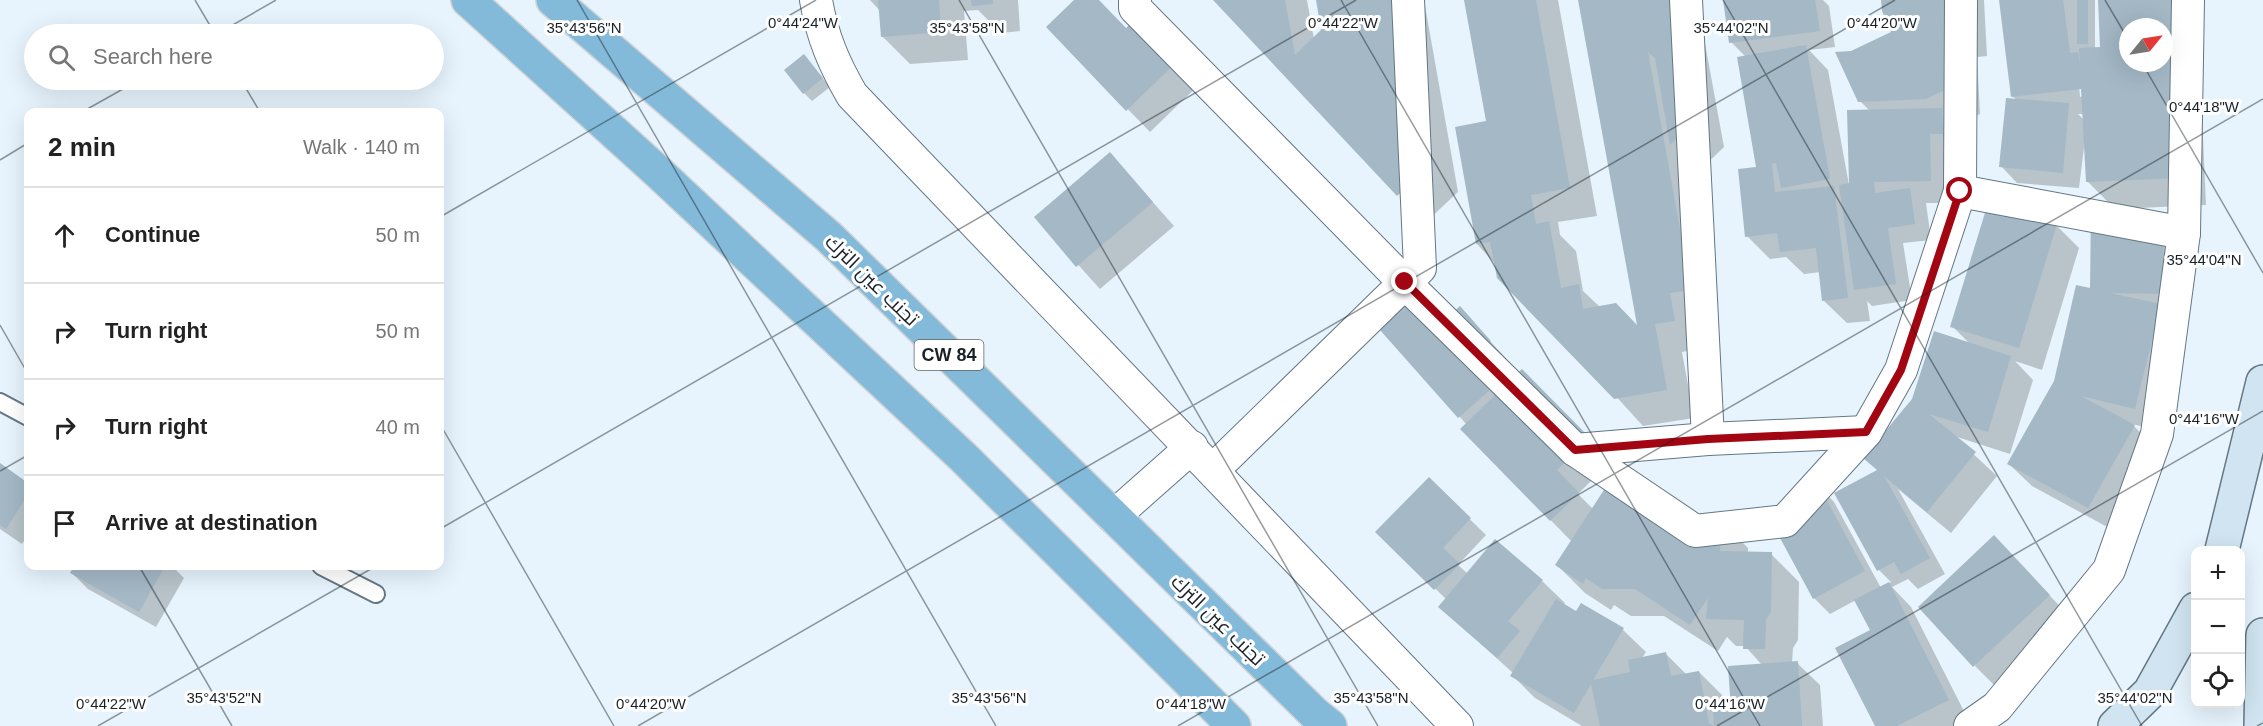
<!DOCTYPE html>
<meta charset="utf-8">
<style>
body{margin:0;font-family:Helvetica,Cairo,sans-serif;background:#f2f2f2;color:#222}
.controls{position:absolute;right:18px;bottom:18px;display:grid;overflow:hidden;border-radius:12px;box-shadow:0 6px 24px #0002}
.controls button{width:54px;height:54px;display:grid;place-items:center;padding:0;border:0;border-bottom:2px solid #e0e0e0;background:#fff;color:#222;font:30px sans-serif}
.compass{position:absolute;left:2119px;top:18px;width:54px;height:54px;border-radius:50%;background:#fff;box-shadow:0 6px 24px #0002;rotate:60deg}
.stop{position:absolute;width:18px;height:18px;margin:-14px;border:4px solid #a20613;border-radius:50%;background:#fff}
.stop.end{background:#a20613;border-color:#fff;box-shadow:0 2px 6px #0008}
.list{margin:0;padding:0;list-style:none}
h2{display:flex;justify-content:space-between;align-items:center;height:78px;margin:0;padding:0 24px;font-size:26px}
h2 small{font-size:20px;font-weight:400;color:#767676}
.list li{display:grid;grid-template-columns:39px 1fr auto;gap:18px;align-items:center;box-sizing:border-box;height:96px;padding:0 24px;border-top:2px solid #e0e0e0}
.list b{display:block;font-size:22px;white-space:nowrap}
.list em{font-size:20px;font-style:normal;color:#767676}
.icon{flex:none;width:33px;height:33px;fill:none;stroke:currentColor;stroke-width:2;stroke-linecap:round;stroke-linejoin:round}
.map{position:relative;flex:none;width:2263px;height:726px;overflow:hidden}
.search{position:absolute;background:#fff;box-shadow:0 6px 24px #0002;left:24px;top:24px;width:420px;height:66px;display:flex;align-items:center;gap:15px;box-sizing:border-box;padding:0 21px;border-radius:33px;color:#767676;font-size:22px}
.panel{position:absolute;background:#fff;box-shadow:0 6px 24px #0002;left:24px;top:108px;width:420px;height:462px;border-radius:12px}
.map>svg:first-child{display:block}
.shadow{fill:#0003;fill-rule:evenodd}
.building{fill:#a4b8c6;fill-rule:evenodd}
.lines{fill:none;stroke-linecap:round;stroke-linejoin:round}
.service-casing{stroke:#647784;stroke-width:20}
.minor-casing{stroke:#647784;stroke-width:34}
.secondary-casing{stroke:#647784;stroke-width:36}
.trunk-casing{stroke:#d1d3d4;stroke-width:36}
.service{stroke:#fff;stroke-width:16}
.minor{stroke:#fff;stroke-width:32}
.secondary{stroke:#d0e5f1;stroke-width:33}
.trunk{stroke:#83bada;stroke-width:33}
.route{stroke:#a20613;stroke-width:8}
.ticks{fill:none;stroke:#192126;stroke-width:1.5;stroke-opacity:0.45}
.labels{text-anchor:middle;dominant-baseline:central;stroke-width:6;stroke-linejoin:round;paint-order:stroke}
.shield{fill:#fff;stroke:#5e6467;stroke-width:1.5}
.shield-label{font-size:18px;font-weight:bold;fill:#192126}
.street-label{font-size:20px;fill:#192126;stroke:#fff}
.ticks-label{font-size:15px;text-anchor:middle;fill:#192126;stroke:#fff;stroke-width:6;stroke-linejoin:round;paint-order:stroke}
</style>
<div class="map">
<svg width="2263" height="726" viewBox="0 0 2263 726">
<rect width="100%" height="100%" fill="#e7f4fd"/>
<g class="shadow">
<polygon points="870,0 1018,0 1020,31 1001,33 978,10 964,11 968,60 910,64 882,36 881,12"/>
<polygon points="1076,0 1097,0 1127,30 1211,73 1150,132 1048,27"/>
<polygon points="1215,0 1307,0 1314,39 1323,31 1317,0 1424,0 1458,192 1426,222"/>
<polygon points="1466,0 1558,0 1597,216 1558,222 1560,235 1576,251 1583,291 1600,307 1639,328 1580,0 1697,0 1724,147 1699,171 1690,163 1718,317 1697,321 1702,348 1682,352 1694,418 1643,426 1477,244 1488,123"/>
<polygon points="1735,0 1823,0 1829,6 1835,47 1809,50 1828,70 1849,185 1870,111 1860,101 1851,53 1893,33 1883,0 1984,0 1987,56 1977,57 1980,114 1957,125 1953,203 1926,203 1931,240 1903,243 1912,300 1872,306 1867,301 1870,321 1847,323 1824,301 1821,272 1804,274 1786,257 1770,259 1747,236 1758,168 1746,57 1731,42"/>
<path d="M2001 0H2095V49H2102L2099 0H2197L2206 205 2115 209 2087 181 2085 139 2079 188 2017 183 2001 166 2017 100 2013 97ZM2128 27H2164V63H2128ZM2077 58 2080 62 2083 96 2080 97ZM2078 114H2084V120Z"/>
<polygon points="804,56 830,87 812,101 804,93"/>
<polygon points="1110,154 1174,226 1100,289 1036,218"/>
<polygon points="2163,213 2183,329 2157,430 2132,424 2156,449 2111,529 2032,486 2009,464 2055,382 2091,290"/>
<polygon points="2056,225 2079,248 2042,370 2015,361 2033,380 2010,454 1954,436 1997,476 1951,533 1898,489 1945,574 1918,589 1908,579 1892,587 1911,607 1970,723 1964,726 1877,726 1872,631 1856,600 1830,614 1814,598 1818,485 1834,502 1881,588 1891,582 1879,570 1878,471 1970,344 1952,326"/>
<polygon points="1460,308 1512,365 1505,371 1611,461 1578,494 1593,509 1684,520 1720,520 1748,548 1748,553 1771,554 1799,582 1798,640 1793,648 1792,663 1797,663 1820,685 1823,726 1582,726 1535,698 1512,675 1513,673 1440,607 1446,599 1377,532 1429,479 1486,535 1458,565 1468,574 1542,581 1565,603 1563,605 1576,613 1623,630 1646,652 1642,658 1666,654 1687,675 1699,672 1722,695 1725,711 1732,711 1762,665 1745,646 1736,646 1727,637 1718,651 1664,616 1631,616 1614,605 1611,610 1585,593 1557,565 1572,542 1462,429 1467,425 1374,321 1443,323"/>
<polygon points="0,465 28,484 28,535 22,544 0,529"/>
<polygon points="2016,560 2071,618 1997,688 1975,666"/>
<polygon points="76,566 172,566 184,578 156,627 88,589 72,573"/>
</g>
<g class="building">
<polygon points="878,0 939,0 941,32 881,37"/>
<polygon points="971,0 993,0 993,4 972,6"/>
<polygon points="1074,0 1099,0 1126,28 1148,7 1189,50 1126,111 1046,27"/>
<polygon points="1213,0 1285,0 1295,55 1321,30 1316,0 1402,0 1431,164 1397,196"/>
<polygon points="1464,0 1536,0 1570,188 1531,195 1536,224 1549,221 1561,288 1579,284 1583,309 1616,303 1637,325 1578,0 1676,0 1697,118 1670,145 1655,58 1648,52 1691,290 1670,293 1675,321 1655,324 1667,390 1614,399 1497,278 1490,242 1476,244 1455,127 1486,121"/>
<polygon points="1723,0 1815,0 1820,31 1729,43"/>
<polygon points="1881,0 1958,0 1953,86 1926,99 1858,102 1835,52 1851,51 1891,32 1882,11"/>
<path d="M1999 0H2063L2070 53 2078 52 2080 63 2079 48 2100 47 2098 0H2171L2179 178 2086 182 2081 89 2011 97ZM2128 27H2164V63H2128Z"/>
<rect x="2077" y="0" width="11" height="44"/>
<polygon points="1806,45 1830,179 1781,188 1776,163 1772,164 1775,192 1834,186 1848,298 1822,301 1816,248 1780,252 1777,233 1745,237 1738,169 1756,167 1737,57"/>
<polygon points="804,54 823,78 803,94 784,70"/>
<polygon points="2006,98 2069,103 2063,173 1999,167"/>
<polygon points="1942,108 1943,134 1930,134 1931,181 1874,182 1875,193 1910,188 1915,224 1888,228 1896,284 1854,290 1839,185 1849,183 1847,110"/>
<polygon points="1110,152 1153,202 1076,267 1034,217"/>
<polygon points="1988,203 2057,224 2019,348 1950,327"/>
<polygon points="2091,210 2164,212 2163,294 2110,293 2161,304 2135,409 2081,396 2135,425 2088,508 2007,464 2054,381 2076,285 2090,288"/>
<polygon points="1410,287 1441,323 1460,306 1491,341 1483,348 1507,375 1458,418 1372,321"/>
<polygon points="1934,331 2011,356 1988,432 1929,414 1976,452 1927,512 1884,476 1930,558 1901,574 1894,562 1877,571 1834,493 1877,470 1863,458 1912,399"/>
<polygon points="1522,369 1590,438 1557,470 1579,493 1550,521 1460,429"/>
<polygon points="0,463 28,483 28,495 6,529 0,525"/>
<polygon points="1615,473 1685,518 1721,519 1720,551 1772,552 1771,612 1766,620 1765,649 1743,649 1744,620 1706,619 1708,598 1690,625 1635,589 1602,589 1586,578 1583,584 1555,565"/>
<polygon points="1429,477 1471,518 1443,548 1460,564 1434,590 1375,532"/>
<polygon points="1818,484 1865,571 1813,599 1773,525"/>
<polygon points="1994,535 2050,595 1973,667 1918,607"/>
<polygon points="1495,539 1543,580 1508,621 1520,631 1497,658 1438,607"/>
<polygon points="74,566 165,566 139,612 70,573"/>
<polygon points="1889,582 1949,700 1897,726 1875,726 1835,648 1870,630 1854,600"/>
<polygon points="1556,599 1576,611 1581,603 1624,628 1593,680 1630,672 1628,660 1666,652 1671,676 1699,671 1709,723 1713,726 1600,726 1591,684 1574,713 1510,676"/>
<polygon points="1798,661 1802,726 1714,726 1713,710 1731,709 1728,666"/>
</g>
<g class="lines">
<g class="service-casing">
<g id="service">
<polyline points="0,402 28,417"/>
<polyline points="321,566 376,594"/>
</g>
</g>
<g class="minor-casing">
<g id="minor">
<path d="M816 0C822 36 834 64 852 95L1457 726"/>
<polyline points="1135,0 1135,8 1405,283 1575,450 1695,531 1785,521 1866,432 1901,370 1960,191 1961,0"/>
<polyline points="1686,0 1708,439"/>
<polyline points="1960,191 2184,233"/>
<polyline points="1575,450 1708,439 1866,432"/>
<polyline points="1213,470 1420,268 1408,0"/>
<polyline points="1113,517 1192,447"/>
<polyline points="1970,726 1997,707 2109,570 2157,434 2184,233 2188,0"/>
</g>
</g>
<g class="secondary-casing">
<g id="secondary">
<polyline points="2222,550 2263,382"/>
<polyline points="2115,726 2150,692 2196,609"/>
<polyline points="2261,726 2263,635"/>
</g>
</g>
<g class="trunk-casing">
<g id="trunk">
<polyline points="468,0 658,172 963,457 1234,726"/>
<polyline points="553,0 829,237 1315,714 1330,726"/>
</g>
</g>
<use href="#service" class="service"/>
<use href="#minor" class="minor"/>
<use href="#secondary" class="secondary"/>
<use href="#trunk" class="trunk"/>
</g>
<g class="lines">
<polyline class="route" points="1405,282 1575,450 1708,439 1866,432 1901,370 1960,191"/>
</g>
<path class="ticks" d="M195 0 215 34M577 0 996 726M959 0 1378 726M1341 0 1760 726M1723 0 2142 726M2105 0 2128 39M217 34 276 0M2142 63 2263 273M241 80 260 112M82 112 139 80M0 160 28 143M440 217 816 0M0 325 28 374M440 424 614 726M0 471 28 455M440 529 1356 0M139 566 232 726M98 726 376 566M638 726 1895 0M1178 726 2263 99M1717 726 2263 411M2257 726 2263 723"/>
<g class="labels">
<rect class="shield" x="914.5" y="340" width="69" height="30" rx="4.5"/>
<g class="shield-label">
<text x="949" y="355">CW 84</text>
</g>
<g class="street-label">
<text transform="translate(872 280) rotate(44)">تجنب عين الترك</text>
<text transform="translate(1218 620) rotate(44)">تجنب عين الترك</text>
</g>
</g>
<g class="ticks-label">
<text x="1343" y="28">0°44'22"W</text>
<text x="1882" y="28">0°44'20"W</text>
<text x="803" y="28">0°44'24"W</text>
<text x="1731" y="33">35°44'02"N</text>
<text x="584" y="33">35°43'56"N</text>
<text x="967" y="33">35°43'58"N</text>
<text x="2204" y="112">0°44'18"W</text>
<text x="2204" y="265">35°44'04"N</text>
<text x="2204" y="424">0°44'16"W</text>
<text x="224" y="703">35°43'52"N</text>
<text x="989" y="703">35°43'56"N</text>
<text x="1371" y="703">35°43'58"N</text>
<text x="2135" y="703">35°44'02"N</text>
<text x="111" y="709">0°44'22"W</text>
<text x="651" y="709">0°44'20"W</text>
<text x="1191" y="709">0°44'18"W</text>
<text x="1730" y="709">0°44'16"W</text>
</g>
</svg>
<div class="controls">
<button>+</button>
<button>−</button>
<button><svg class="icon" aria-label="locate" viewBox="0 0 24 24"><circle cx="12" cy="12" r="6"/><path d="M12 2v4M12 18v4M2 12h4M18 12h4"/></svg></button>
</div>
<svg class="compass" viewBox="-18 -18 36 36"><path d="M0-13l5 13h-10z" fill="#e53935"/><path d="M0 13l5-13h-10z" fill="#767676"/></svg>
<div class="stop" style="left:1960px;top:191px"></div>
<div class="stop end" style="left:1405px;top:282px"></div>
<div class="search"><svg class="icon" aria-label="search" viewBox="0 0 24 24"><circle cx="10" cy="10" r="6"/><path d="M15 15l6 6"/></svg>Search here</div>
<section class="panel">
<h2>2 min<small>Walk · 140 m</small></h2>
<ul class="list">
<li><svg class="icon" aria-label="ahead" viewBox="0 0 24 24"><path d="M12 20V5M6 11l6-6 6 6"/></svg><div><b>Continue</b></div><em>50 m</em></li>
<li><svg class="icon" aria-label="right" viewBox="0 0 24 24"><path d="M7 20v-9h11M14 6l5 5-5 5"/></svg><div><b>Turn right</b></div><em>50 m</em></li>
<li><svg class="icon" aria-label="right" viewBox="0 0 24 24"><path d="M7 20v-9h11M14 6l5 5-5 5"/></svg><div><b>Turn right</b></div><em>40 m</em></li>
<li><svg class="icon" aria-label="arrive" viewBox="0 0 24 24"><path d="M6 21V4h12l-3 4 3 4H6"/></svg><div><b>Arrive at destination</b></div></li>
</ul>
</section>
</div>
